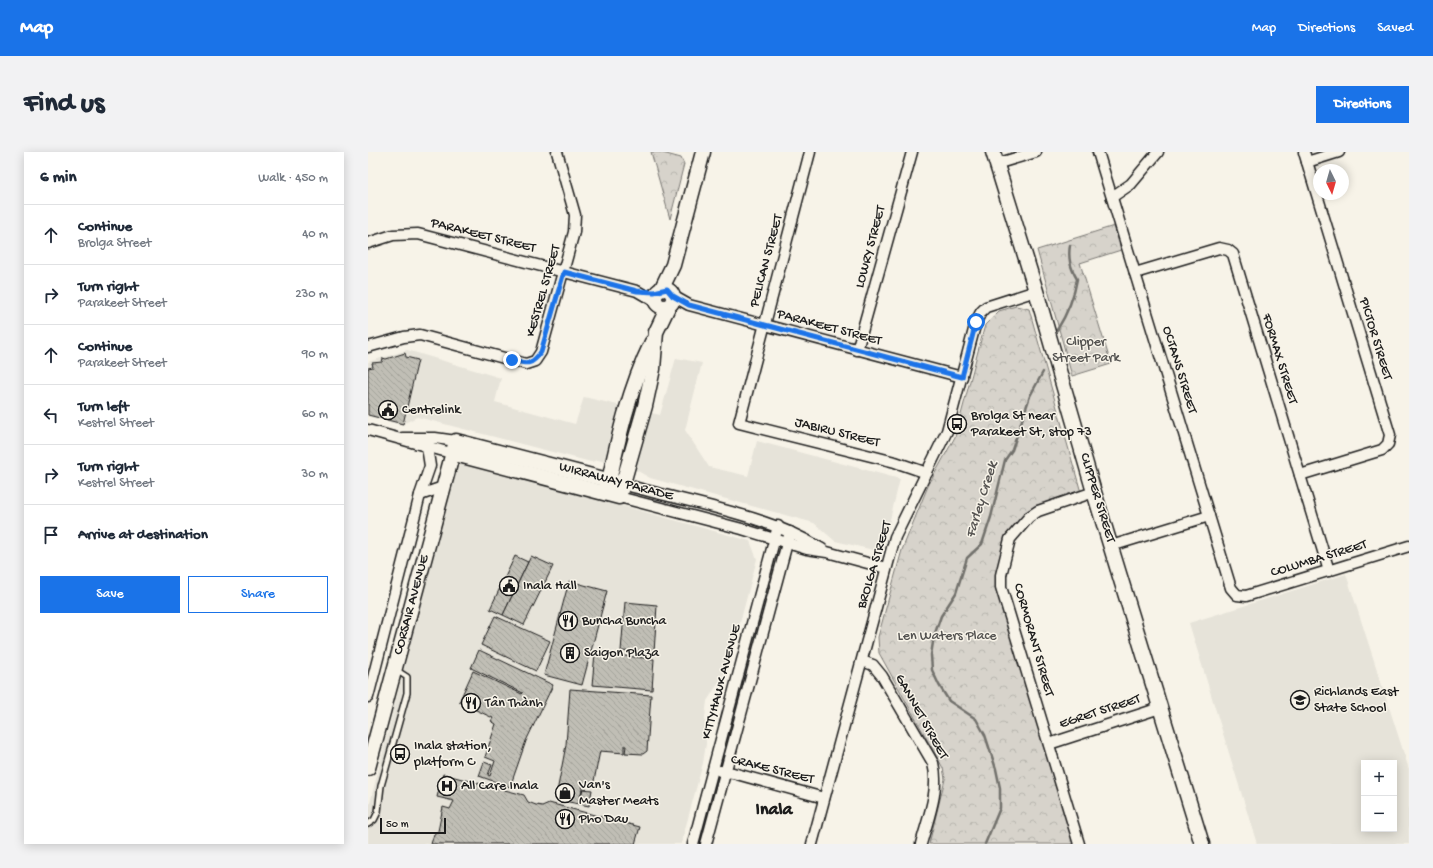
<!DOCTYPE html>
<meta charset="utf-8">
<style>
body{margin:0;font-family:"Gochi Hand",sans-serif;background:#f2f2f3;color:#1f2937}
.controls{position:absolute;right:12px;bottom:12px;display:grid;overflow:hidden;border-radius:0px;box-shadow:0 2px 10px #0003}
.controls button{width:36px;height:36px;display:grid;place-items:center;padding:0;border:0;border-bottom:1px solid #e0e1e3;background:#fff;color:#1f2937;font:20px sans-serif}
.compass{position:absolute;left:945px;top:12px;width:36px;height:36px;border-radius:50%;background:#fff;box-shadow:0 2px 10px #0003;rotate:175deg}
.scale{position:absolute;left:12px;bottom:10px;width:66px;box-sizing:border-box;padding-left:4px;border:2px solid #1c1c1c;border-top:0;font-size:11px;line-height:14px;white-space:nowrap;color:#1c1c1c;-webkit-text-stroke:3px #f7f3e8;paint-order:stroke}
.stop{position:absolute;width:12px;height:12px;margin:-9px;border:3px solid #1a73e8;border-radius:50%;background:#fff}
.stop.end{background:#1a73e8;border-color:#fff;box-shadow:0 1px 4px #0008}
.list{margin:0;padding:0;list-style:none}
h2{display:flex;justify-content:space-between;align-items:center;height:52px;margin:0;padding:0 16px;font-size:17px}
h2 small{font-size:13px;font-weight:400;color:#747a83}
.list li{display:grid;grid-template-columns:26px 1fr auto;gap:12px;align-items:center;box-sizing:border-box;height:60px;padding:0 16px;border-top:1px solid #e0e1e3}
.list b{display:block;font-size:15px;white-space:nowrap}
.list p{margin:0;font-size:13px;white-space:nowrap;color:#747a83}
.list em{font-size:13px;font-style:normal;color:#747a83}
.actions{display:flex;gap:8px;padding:12px 16px}
.actions a{flex:1;padding:9px 0;border:1px solid #1a73e8;border-radius:0px;text-align:center;font-size:14px;color:#1a73e8}
.actions .main{background:#1a73e8;color:#fff}
.icon{flex:none;width:22px;height:22px;fill:none;stroke:currentColor;stroke-width:2;stroke-linecap:round;stroke-linejoin:round}
.map{position:relative;flex:none;width:1041px;height:692px;overflow:hidden;border-radius:0px}
header{display:flex;align-items:center;gap:24px;box-sizing:border-box;height:56px;padding:0 20px;background:#1a73e8;color:#fff}
header strong{font-size:19px}
nav{display:flex;gap:22px;margin-inline-start:auto;font-size:14px}
.intro{display:flex;align-items:center;justify-content:space-between;box-sizing:border-box;height:96px;padding:0 24px}
h1{margin:0;font-size:28px}
.button{padding:10px 18px;border-radius:0px;background:#1a73e8;color:#fff;font-size:14px;font-weight:700}
main{display:flex;gap:24px;padding:0 24px}
aside{flex:1;background:#fff;border-radius:0px;box-shadow:0 2px 10px #0003}
.map>svg:first-child{display:block}
.built{fill:#e6e3d9;fill-rule:evenodd}
.park{fill:url(#park-crowns);stroke:#7a7874}
.lines{fill:none;stroke-linecap:round;stroke-linejoin:round}
.stream{stroke:#72716c;stroke-width:2.5}
.building{fill:url(#building-back-hatch);stroke:#1c1c1c}
.lane-casing{stroke:#1c1c1c;stroke-width:8}
.street-casing{stroke:#1c1c1c;stroke-width:13}
.secondary-casing{stroke:#1c1c1c;stroke-width:17}
.lane{stroke:#f7f3e8;stroke-width:5}
.street{stroke:#f7f3e8;stroke-width:10}
.secondary{stroke:#f7f3e8;stroke-width:14}
.route{stroke:#1a73e8;stroke-width:5}
.labels{text-anchor:middle;dominant-baseline:central;stroke-width:3;stroke-linejoin:round;paint-order:stroke}
.street-label{font-size:14px;fill:#1c1c1c;stroke:#f7f3e8}
.park-label{font-size:14px;fill:#545351;stroke:#f7f3e8}
.poi-label{font-size:14px;fill:#1c1c1c;stroke:#f7f3e8;text-anchor:start}
.water-label{font-size:15px;font-style:italic;fill:#565452;stroke:#f7f3e8}
.district-label{font-size:18px;font-weight:bold;fill:#1c1c1c;stroke:#f7f3e8}
</style>
<header>
<strong>Map</strong>
<nav><a>Map</a><a>Directions</a><a>Saved</a></nav>
</header>
<div class="intro"><h1>Find us</h1><a class="button">Directions</a></div>
<main>
<aside>
<h2>6 min<small>Walk · 450 m</small></h2>
<ul class="list">
<li><svg class="icon" aria-label="ahead" viewBox="0 0 24 24"><path d="M12 20V5M6 11l6-6 6 6"/></svg><div><b>Continue</b><p>Brolga Street</p></div><em>40 m</em></li>
<li><svg class="icon" aria-label="right" viewBox="0 0 24 24"><path d="M7 20v-9h11M14 6l5 5-5 5"/></svg><div><b>Turn right</b><p>Parakeet Street</p></div><em>230 m</em></li>
<li><svg class="icon" aria-label="ahead" viewBox="0 0 24 24"><path d="M12 20V5M6 11l6-6 6 6"/></svg><div><b>Continue</b><p>Parakeet Street</p></div><em>90 m</em></li>
<li><svg class="icon" aria-label="left" viewBox="0 0 24 24"><path d="M17 20v-9H6M10 6l-5 5 5 5"/></svg><div><b>Turn left</b><p>Kestrel Street</p></div><em>60 m</em></li>
<li><svg class="icon" aria-label="right" viewBox="0 0 24 24"><path d="M7 20v-9h11M14 6l5 5-5 5"/></svg><div><b>Turn right</b><p>Kestrel Street</p></div><em>30 m</em></li>
<li><svg class="icon" aria-label="arrive" viewBox="0 0 24 24"><path d="M6 21V4h12l-3 4 3 4H6"/></svg><div><b>Arrive at destination</b></div></li>
</ul>
<div class="actions"><a class="main">Save</a><a>Share</a></div>
</aside>
<div class="map">
<svg width="1041" height="692" viewBox="0 0 1041 692">
<defs>
<pattern id="park-crowns" width="20" height="18" patternUnits="userSpaceOnUse"><rect width="20" height="18" fill="#d7d3cb"/><path d="M2 6a3 3 0 1 1 6 0M12 15a3 3 0 1 1 6 0" fill="none" stroke="#b8b5ae"/></pattern>
<pattern id="building-back-hatch" width="6" height="6" patternUnits="userSpaceOnUse"><rect width="6" height="6" fill="#c0beb5"/><path d="M-1 5l2 2M0 0l6 6M5-1l2 2" fill="none" stroke="#a4a39b"/></pattern>
</defs>
<rect width="100%" height="100%" fill="#f7f3e8"/>
<filter id="ink" filterUnits="userSpaceOnUse"><feTurbulence type="fractalNoise" baseFrequency=".025" numOctaves="2"/><feDisplacementMap in="SourceGraphic" scale="8" xChannelSelector="R" yChannelSelector="G"/><feConvolveMatrix kernelMatrix="1 2 1 2 8 2 1 2 1" color-interpolation-filters="sRGB"/></filter>
<g filter="url(#ink)">
<g class="built">
<polygon points="39,198 133,226 127,250 207,272 216,245 292,263 308,206 334,211 317,278 341,315 380,324 389,289 532,327 514,400 467,389 446,371 282,326 268,318 230,308 223,310 49,265 33,273 0,264 0,210"/>
<polygon points="93,309 382,389 389,407 360,516 339,549 337,566 338,592 335,611 313,692 0,692 0,659 87,314"/>
<path d="M978 422 1041 617V692H889L821 471ZM996 611H1026V677H996Z"/>
</g>
<g class="park">
<polygon points="283,0 291,0 313,6 316,12 302,67"/>
<polygon points="746,74 753,98 712,111 743,212 704,224 669,98"/>
<polygon points="648,154 661,157 714,344 670,359 642,387 633,423 711,692 561,692 577,627 575,616 511,501 510,485 534,398 560,334 587,285 617,173 631,159"/>
</g>
<g class="lines">
<g class="stream">
<path d="M689 178C699 162 706 146 709 127 702 115 700 106 702 93"/>
<polyline points="617,692 632,656 632,636 628,617 617,583 608,567 581,549 571,533 564,518 563,503 566,484 573,464 588,441 599,406 614,392 623,365 637,308 644,298 662,244 675,220"/>
</g>
</g>
<g class="building">
<polygon points="37,201 38,205 50,208 35,272 0,263 0,216 5,215 4,211 14,210 15,206 18,207"/>
<polygon points="147,404 160,410 135,463 122,457"/>
<polygon points="163,404 185,414 156,473 135,463"/>
<polygon points="201,429 239,439 214,533 176,523"/>
<polygon points="257,450 289,453 286,501 253,499"/>
<polygon points="127,464 182,489 168,519 113,493"/>
<polygon points="111,498 185,533 158,589 142,635 111,624 116,610 124,613 120,623 122,624 127,609 117,605 128,572 123,569 125,566 91,550 105,519 154,542 155,541 103,516"/>
<polygon points="227,501 286,507 284,538 224,533"/>
<polygon points="202,537 283,543 279,599 275,602 257,601 258,594 256,594 256,601 232,599 225,634 215,632 212,647 215,637 224,638 221,654 191,648 188,645 198,593"/>
<polygon points="75,622 156,643 160,650 168,653 174,654 181,651 272,675 267,692 63,692 66,682 70,679 75,655 82,657 86,649 69,645"/>
</g>
<g class="lines">
<g class="lane-casing">
<polyline id="lane" points="0,672 6,668 10,660 13,634 39,541 39,525 28,518"/>
</g>
<g class="street-casing">
<g id="street">
<polyline points="442,0 371,271 527,310 559,321"/>
<polyline points="730,0 863,436 869,443 878,444 1041,394"/>
<polyline points="939,10 971,0"/>
<polyline points="628,12 668,0"/>
<polyline points="744,45 763,32 790,0"/>
<polyline points="0,91 25,83 50,82 269,139 288,150"/>
<polyline points="767,121 851,96 860,98 865,102 961,419"/>
<polyline points="305,144 321,153 594,225"/>
<polyline points="0,195 36,185 52,183 158,212 167,209 173,200 206,80 207,63 189,0"/>
<polyline points="489,198 544,0"/>
<polyline points="0,278 83,301"/>
<polyline points="34,286 67,286 88,289"/>
<polyline points="932,323 1014,298 1020,292 1022,283 936,0"/>
<path d="M255 332C320 351 396 361 454 397"/>
<polyline points="52,343 75,335"/>
<polyline points="251,345 374,377 439,397 459,400 518,416"/>
<polyline points="743,394 841,364"/>
<path d="M494 509 505 513 514 524 565 611C572 638 560 666 553 692"/>
<polyline points="0,545 52,343 62,314 59,295"/>
<polyline points="681,592 792,556"/>
<polyline points="352,619 365,621 456,646"/>
<polyline points="325,692 410,374"/>
<polyline points="338,692 422,380"/>
<polyline points="444,692 527,385 579,279 608,170 613,160 618,155 668,139"/>
<polyline points="711,692 633,435 633,423 642,387 661,365 670,359 726,340"/>
</g>
</g>
<g class="secondary-casing">
<g id="secondary">
<polyline points="625,0 668,139 726,340 834,692"/>
<circle cx="296" cy="146" r="9"/>
<polyline points="293,138 305,113 335,0"/>
<polyline points="83,301 251,345 277,254 285,217 288,180 300,155"/>
<path d="M239 338C250 287 261 237 284 190"/>
<polyline points="0,616 88,289 255,332"/>
</g>
</g>
<use href="#lane" class="lane"/>
<use href="#street" class="street"/>
<use href="#secondary" class="secondary"/>
</g>
</g>
<g class="lines" filter="url(#ink)">
<path class="route" d="M144 208C159 212 163 214 173 200L196 120 269 139 286 140 299 137 305 144 321 153 594 225 608 170"/>
</g>
<defs>
<g id="civic-ring" transform="scale(1)"><circle r="9.5" fill="#f7f3e8" stroke="#1c1c1c" stroke-width="1.5"/><path d="M-.6-6.5H3V-4.5H.6V-3L4-1V1h2V6H-6V1h2V-1L-.6-3ZM-1.2 2.5V6h2.4V2.5Z" fill="#1c1c1c"/></g>
<g id="bus-ring" transform="scale(1)"><circle r="9.5" fill="#f7f3e8" stroke="#1c1c1c" stroke-width="1.5"/><path d="M-5-6H5V4H4V6H2V4H-2V6H-4V4H-5ZM-3.5-4V0h7V-4ZM-3.5 1.2v1.5H-2V1.2ZM2 1.2v1.5H3.5V1.2Z" fill="#1c1c1c"/></g>
<g id="restaurant-ring" transform="scale(1)"><circle r="9.5" fill="#f7f3e8" stroke="#1c1c1c" stroke-width="1.5"/><path d="M-5-6h1v4h1v-4h1v4h1v-4h1v5L-1.5 .5V6h-2V.5L-5-1ZM5-6V6H3V1.5H1.5Q1.5-4 5-6Z" fill="#1c1c1c"/></g>
<g id="building-ring" transform="scale(1)"><circle r="9.5" fill="#f7f3e8" stroke="#1c1c1c" stroke-width="1.5"/><path d="M-4-6H4V6H1V3H-1V6H-4ZM-2.5-4.3h1.7v1.8h-1.7ZM.8-4.3h1.7v1.8H.8ZM-2.5-1h1.7V.8h-1.7ZM.8-1h1.7V.8H.8Z" fill="#1c1c1c"/></g>
<g id="school-ring" transform="scale(1)"><circle r="9.5" fill="#f7f3e8" stroke="#1c1c1c" stroke-width="1.5"/><path d="M0-5L7-2L0 1L-7-2ZM-4 1L0 2.5L4 1V4Q0 6-4 4Z" fill="#1c1c1c"/></g>
<g id="hospital-ring" transform="scale(1)"><circle r="9.5" fill="#f7f3e8" stroke="#1c1c1c" stroke-width="1.5"/><path d="M-5-5h3v3.5h4V-5h3V5h-3V1.5h-4V5h-3Z" fill="#1c1c1c"/></g>
<g id="shop-ring" transform="scale(1)"><circle r="9.5" fill="#f7f3e8" stroke="#1c1c1c" stroke-width="1.5"/><path d="M-5-2.5h2.3a2.7 3.5 0 0 1 5.4 0H5L5.5 6h-11ZM-1.5-2.5h3a1.5 2.3 0 0 0-3 0Z" fill="#1c1c1c"/></g>
</defs>
<g fill-rule="evenodd">
<use href="#civic-ring" x="20" y="258"/>
<use href="#bus-ring" x="589" y="272"/>
<use href="#civic-ring" x="141" y="434"/>
<use href="#restaurant-ring" x="200" y="469"/>
<use href="#building-ring" x="202" y="501"/>
<use href="#school-ring" x="932" y="548"/>
<use href="#restaurant-ring" x="103" y="551"/>
<use href="#bus-ring" x="32" y="602"/>
<use href="#hospital-ring" x="79" y="634"/>
<use href="#shop-ring" x="197" y="641"/>
<use href="#restaurant-ring" x="197" y="667"/>
</g>
<g class="labels">
<g class="street-label">
<text transform="translate(115 84) rotate(14)">PARAKEET STREET</text>
<text transform="translate(503 95) rotate(-75)">LOWRY STREET</text>
<text transform="translate(399 109) rotate(-75)">PELICAN STREET</text>
<text transform="translate(176 139) rotate(-74)">KESTREL STREET</text>
<text transform="translate(461 176) rotate(15)">PARAKEET STREET</text>
<text transform="translate(1007 187) rotate(73)">PICTOR STREET</text>
<text transform="translate(911 207) rotate(73)">FORMAX STREET</text>
<text transform="translate(811 218) rotate(73)">OCTANS STREET</text>
<text transform="translate(469 281) rotate(14)">JABIRU STREET</text>
<text transform="translate(248 330) rotate(15)">WIRRAWAY PARADE</text>
<text transform="translate(729 346) rotate(73)">CLIPPER STREET</text>
<text transform="translate(951 407) rotate(-17)">COLUMBA STREET</text>
<text transform="translate(507 413) rotate(-73)">BROLGA STREET</text>
<text transform="translate(44 453) rotate(-75)">CORSAIR AVENUE</text>
<text transform="translate(665 488) rotate(74)">CORMORANT STREET</text>
<text transform="translate(354 530) rotate(-75)">KITTYHAWK AVENUE</text>
<text transform="translate(732 560) rotate(-18)">EGRET STREET</text>
<text transform="translate(553 565) rotate(61)">GANNET STREET</text>
<text transform="translate(404 618) rotate(14)">CRAKE STREET</text>
</g>
<g class="park-label">
<text x="718" y="190">Clipper<tspan x="718" dy="16">Street Park</tspan></text>
<text x="579" y="484">Len Waters Place</text>
</g>
<g class="poi-label">
<text x="34" y="258">Centrelink</text>
<text x="603" y="264">Brolga St near<tspan x="603" dy="16">Parakeet St, stop 73</tspan></text>
<text x="155" y="434">Inala Hall</text>
<text x="214" y="469">Buncha Buncha</text>
<text x="216" y="501">Saigon Plaza</text>
<text x="946" y="540">Richlands East<tspan x="946" dy="16">State School</tspan></text>
<text x="117" y="551">Tân Thành</text>
<text x="46" y="594">Inala station,<tspan x="46" dy="16">platform C</tspan></text>
<text x="211" y="633">Van's<tspan x="211" dy="16">Master Meats</tspan></text>
<text x="93" y="634">All Care Inala</text>
<text x="211" y="667">Pho Dau</text>
</g>
<g class="water-label">
<text transform="translate(614 348) rotate(-73)">Farley Creek</text>
</g>
<g class="district-label">
<text x="406" y="658">Inala</text>
</g>
</g>
</svg>
<div class="controls">
<button>+</button>
<button>−</button>
</div>
<svg class="compass" viewBox="-18 -18 36 36"><path d="M0-13l5 13h-10z" fill="#e53935"/><path d="M0 13l5-13h-10z" fill="#747a83"/></svg>
<div class="scale">50 m</div>
<div class="stop" style="left:608px;top:170px"></div>
<div class="stop end" style="left:144px;top:208px"></div>
</div>
</main>
